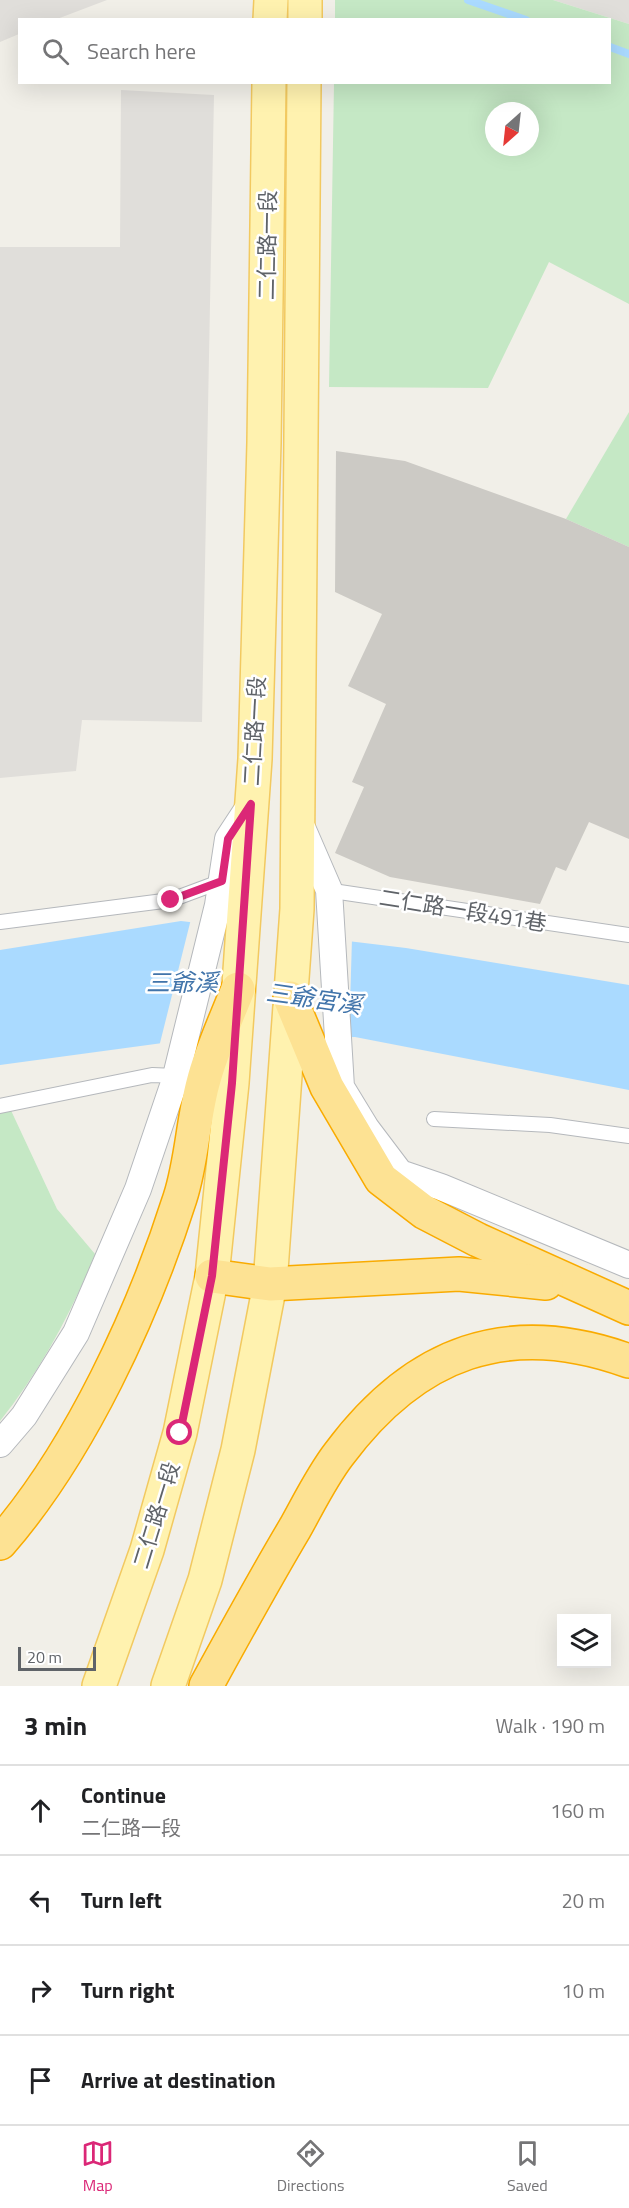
<!DOCTYPE html>
<meta charset="utf-8">
<style>
body{margin:0;font-family:"Titillium Web","Noto Sans TC",sans-serif;background:#f6f6f6;color:#202124}
.controls{position:absolute;right:18px;bottom:18px;display:grid;overflow:hidden;border-radius:0px;box-shadow:0 6px 24px #0002}
.controls button{width:54px;height:54px;display:grid;place-items:center;padding:0;border:0;border-bottom:2px solid #e0e0e0;background:#fff;color:#202124;font:30px sans-serif}
.compass{position:absolute;left:485px;top:102px;width:54px;height:54px;border-radius:50%;background:#fff;box-shadow:0 6px 24px #0002;rotate:207deg}
.scale{position:absolute;left:18px;bottom:15px;width:78px;box-sizing:border-box;padding-left:6px;border:3px solid #5f6368;border-top:0;font-size:16px;line-height:21px;white-space:nowrap;color:#5f6368;-webkit-text-stroke:4px #fff;paint-order:stroke}
.stop{position:absolute;width:18px;height:18px;margin:-14px;border:4px solid #db2777;border-radius:50%;background:#fff}
.stop.end{background:#db2777;border-color:#fff;box-shadow:0 2px 6px #0008}
.list{margin:0;padding:0;list-style:none}
h2{display:flex;justify-content:space-between;align-items:center;height:78px;margin:0;padding:0 24px;font-size:26px}
h2 small{font-size:20px;font-weight:400;color:#757577}
.list li{display:grid;grid-template-columns:39px 1fr auto;gap:18px;align-items:center;box-sizing:border-box;height:90px;padding:0 24px;border-top:2px solid #e0e0e0}
.list b{display:block;font-size:22px;white-space:nowrap}
.list p{margin:0;font-size:20px;white-space:nowrap;color:#757577}
.list em{font-size:20px;font-style:normal;color:#757577}
.icon{flex:none;width:33px;height:33px;fill:none;stroke:currentColor;stroke-width:2;stroke-linecap:round;stroke-linejoin:round}
.map{position:relative;flex:none;width:629px;height:1686px;overflow:hidden}
.search{position:absolute;background:#fff;box-shadow:0 6px 24px #0002;left:18px;right:18px;top:18px;height:66px;display:flex;align-items:center;gap:15px;box-sizing:border-box;padding:0 21px;border-radius:0px;color:#757577;font-size:22px}
.sheet{height:438px;background:#fff}
nav{display:flex;justify-content:space-around;align-items:center;box-sizing:border-box;height:84px;border-top:2px solid #e0e0e0;background:#fff;font-size:16px;color:#757577}
nav a{display:grid;justify-items:center;gap:3px}
nav .on{color:#db2777}
.map>svg:first-child{display:block}
.industrial{fill:#e0deda}
.green{fill:#c5e8c5;fill-rule:evenodd}
.water{fill:#aadaff}
.pier{fill:#f1efe8}
.lines{fill:none;stroke-linecap:round;stroke-linejoin:round}
.stream{stroke:#aadaff;stroke-width:8}
.building{fill:#cccac5}
.lane-casing{stroke:#b5b8bc;stroke-width:16}
.street-casing{stroke:#b5b8bc;stroke-width:28}
.primary-casing{stroke:#f2c960;stroke-width:36}
.highway-casing{stroke:#f9ab00;stroke-width:36}
.lane{stroke:#fff;stroke-width:14}
.street{stroke:#fff;stroke-width:26}
.primary{stroke:#fff2af;stroke-width:33}
.highway{stroke:#fde293;stroke-width:33}
.route{stroke:#db2777;stroke-width:8}
.labels{text-anchor:middle;dominant-baseline:central;stroke-width:5;stroke-linejoin:round;paint-order:stroke}
.street-label{font-size:22px;fill:#5f6368;stroke:#fff}
.water-label{font-size:24px;font-style:italic;fill:#4174aa;stroke:#fff}
</style>
<div class="map">
<svg width="629" height="1686" viewBox="0 0 629 1686">
<rect width="100%" height="100%" fill="#f1efe8"/>
<g class="industrial">
<polygon points="0,0 107,0 57,19 20,20 19,34 0,42"/>
<polygon points="553,0 629,0 629,24"/>
<polygon points="121,90 214,95 202,722 82,720 76,771 0,778 0,247 120,247"/>
</g>
<g class="green">
<path d="M335 0H553L629 24V304L549 262 488 388 329 387 334 83 610 82V20L335 19ZM494 111H530V147H494Z"/>
<polygon points="629,412 629,547 566,519"/>
<path d="M8 1104 57 1209 95 1254C71 1314 40 1371 0 1421V1106Z"/>
</g>
<polygon class="water" points="181,921 406,948 629,985 629,1090 355,1037 170,1042 0,1065 0,950"/>
<polygon class="pier" points="191,919 352,938 349,1040 159,1047"/>
<g class="lines">
<g class="stream">
<polyline points="468,0 526,20"/>
<polyline points="610,47 629,54"/>
</g>
</g>
<polygon class="building" points="336,451 405,461 566,519 629,547 629,839 589,822 566,871 556,867 540,904 390,877 335,853 364,787 352,782 386,704 348,686 382,614 335,592"/>
<g class="lines">
<g class="lane-casing">
<g id="lane">
<polyline points="326,890 629,935"/>
<polyline points="0,922 171,900 222,881"/>
<polyline points="0,1106 152,1075 176,1076"/>
<polyline points="434,1119 550,1125 629,1136"/>
</g>
</g>
<g class="street-casing">
<g id="street">
<polyline points="300,823 329,890 341,1087 366,1128 400,1173 441,1187 629,1265"/>
<polyline points="0,1444 24,1416 76,1333 138,1189 175,1080 218,905 228,839 251,804"/>
</g>
</g>
<g class="primary-casing">
<g id="primary">
<polyline points="270,20 271,0"/>
<polyline points="305,20 305,0"/>
<polyline points="99,1686 147,1550 180,1433 212,1276 232,1083 255,759 264,443 269,82"/>
<polyline points="168,1686 205,1580 238,1450 270,1284 297,909 304,82"/>
</g>
</g>
<g class="highway-casing">
<g id="highway">
<polyline points="290,998 327,1087 381,1179 424,1212 478,1240 629,1308"/>
<polyline points="212,1276 270,1284 459,1274 546,1283"/>
<path d="M0 1543C80 1451 143 1314 180 1198 192 1161 193 1120 203 1083 211 1051 226 1020 238 989"/>
<path d="M206 1686C235 1633 264 1580 295 1528 309 1503 322 1476 339 1454 415 1352 508 1317 629 1361"/>
</g>
</g>
<use href="#lane" class="lane"/>
<use href="#street" class="street"/>
<use href="#primary" class="primary"/>
<use href="#highway" class="highway"/>
</g>
<g class="lines">
<polyline class="route" points="171,900 222,881 228,839 251,804 232,1083 212,1276 180,1433"/>
</g>
<g class="labels">
<g class="street-label">
<text transform="translate(267 245) rotate(-89)">二仁路一段</text>
<text transform="translate(254 731) rotate(-87)">二仁路一段</text>
<text transform="translate(463 910) rotate(9)">二仁路一段491巷</text>
<text transform="translate(156 1515) rotate(-73)">二仁路一段</text>
</g>
<g class="water-label">
<text x="182" y="982">三爺溪</text>
<text transform="translate(314 998) rotate(8)">三爺宮溪</text>
</g>
</g>
</svg>
<div class="controls">
<button><svg class="icon" aria-label="layers" viewBox="0 0 24 24"><path d="M12 4l9 5-9 5-9-5zM3 14l9 5 9-5"/></svg></button>
</div>
<svg class="compass" viewBox="-18 -18 36 36"><path d="M0-13l5 13h-10z" fill="#e53935"/><path d="M0 13l5-13h-10z" fill="#757577"/></svg>
<div class="scale">20 m</div>
<div class="stop" style="left:180px;top:1433px"></div>
<div class="stop end" style="left:171px;top:900px"></div>
<div class="search"><svg class="icon" aria-label="search" viewBox="0 0 24 24"><circle cx="10" cy="10" r="6"/><path d="M15 15l6 6"/></svg>Search here</div>
</div>
<section class="sheet">
<h2>3 min<small>Walk · 190 m</small></h2>
<ul class="list">
<li><svg class="icon" aria-label="ahead" viewBox="0 0 24 24"><path d="M12 20V5M6 11l6-6 6 6"/></svg><div><b>Continue</b><p>二仁路一段</p></div><em>160 m</em></li>
<li><svg class="icon" aria-label="left" viewBox="0 0 24 24"><path d="M17 20v-9H6M10 6l-5 5 5 5"/></svg><div><b>Turn left</b></div><em>20 m</em></li>
<li><svg class="icon" aria-label="right" viewBox="0 0 24 24"><path d="M7 20v-9h11M14 6l5 5-5 5"/></svg><div><b>Turn right</b></div><em>10 m</em></li>
<li><svg class="icon" aria-label="arrive" viewBox="0 0 24 24"><path d="M6 21V4h12l-3 4 3 4H6"/></svg><div><b>Arrive at destination</b></div></li>
</ul>
</section>
<nav>
<a class="on"><svg class="icon" aria-label="map" viewBox="0 0 24 24"><path d="M3 6l6-2 6 2 6-2v14l-6 2-6-2-6 2zM9 4v14M15 6v14"/></svg>Map</a>
<a><svg class="icon" aria-label="directions" viewBox="0 0 24 24"><path d="M12 3l9 9-9 9-9-9zM9 14v-3h6M13 9l2 2-2 2"/></svg>Directions</a>
<a><svg class="icon" aria-label="saved" viewBox="0 0 24 24"><path d="M7 4h10v16l-5-4-5 4z"/></svg>Saved</a>
</nav>
